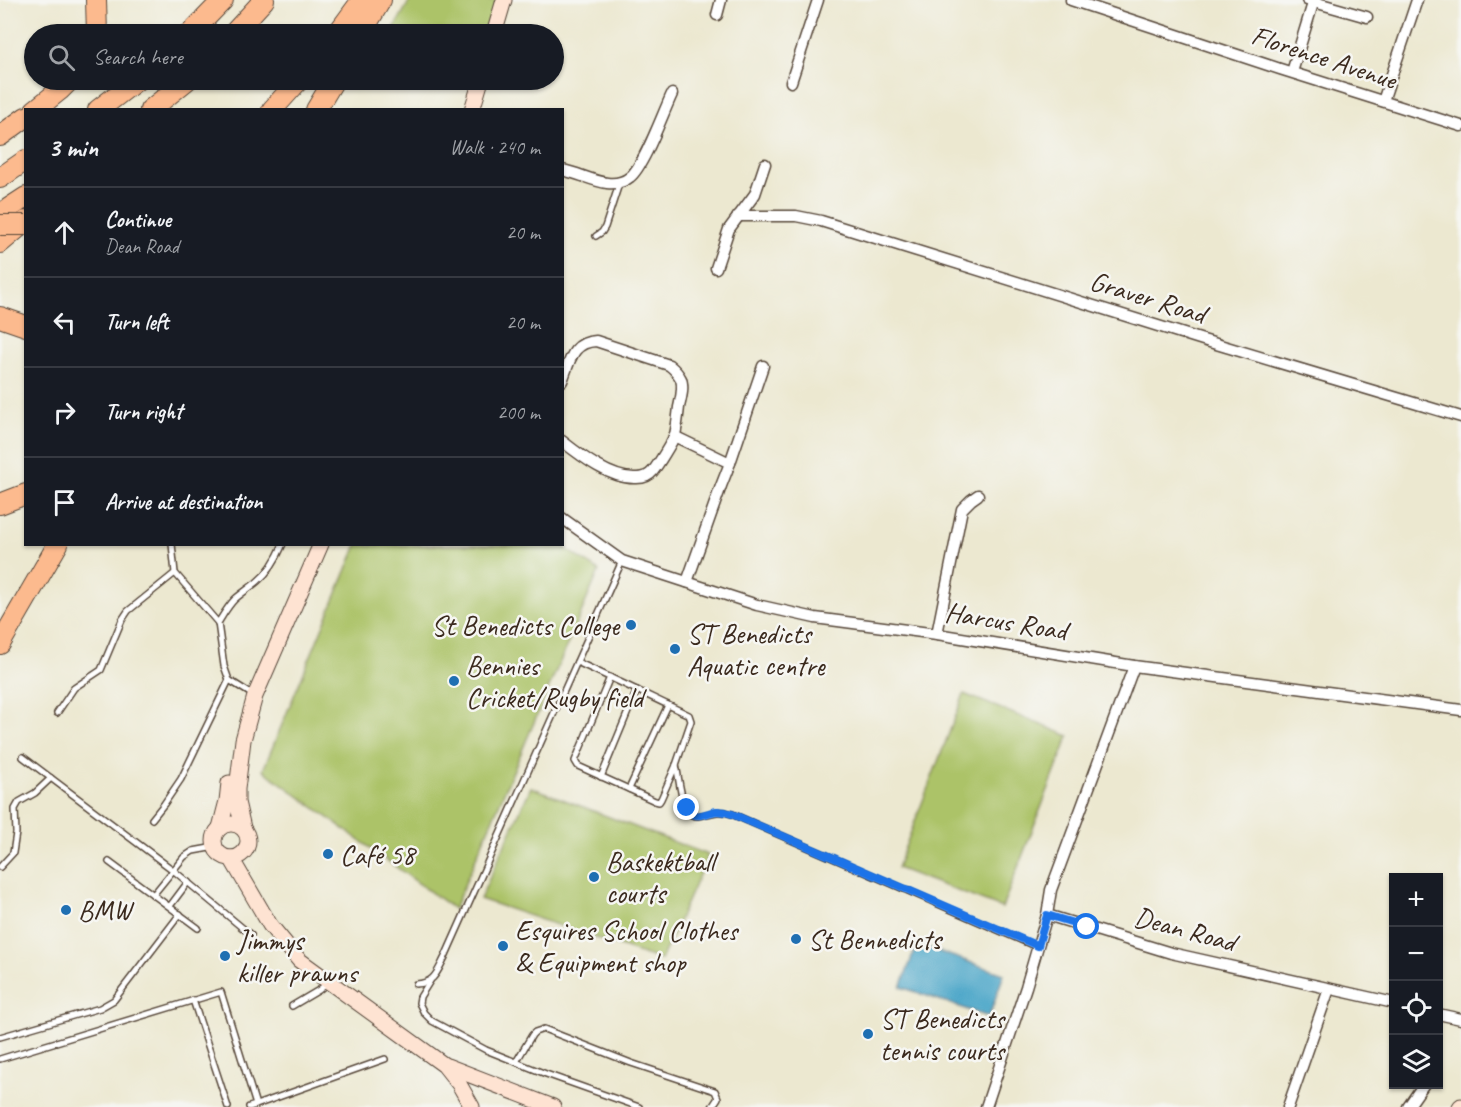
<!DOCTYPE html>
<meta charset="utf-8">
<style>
body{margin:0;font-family:Caveat,sans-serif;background:#242831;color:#f1f3f6}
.controls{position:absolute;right:18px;bottom:18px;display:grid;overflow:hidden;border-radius:0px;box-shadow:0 2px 4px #0004}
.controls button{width:54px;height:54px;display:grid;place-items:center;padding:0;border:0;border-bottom:2px solid #363941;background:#171b24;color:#f1f3f6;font:30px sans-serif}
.stop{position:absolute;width:18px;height:18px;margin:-14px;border:4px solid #1a73e8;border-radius:50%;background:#fff}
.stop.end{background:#1a73e8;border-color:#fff;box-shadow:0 2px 6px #0008}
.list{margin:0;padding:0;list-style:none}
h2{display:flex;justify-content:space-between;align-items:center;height:78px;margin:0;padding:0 24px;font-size:26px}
h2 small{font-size:20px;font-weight:400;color:#9ea1a6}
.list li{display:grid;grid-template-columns:39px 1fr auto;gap:18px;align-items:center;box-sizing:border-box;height:90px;padding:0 24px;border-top:2px solid #363941}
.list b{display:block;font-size:22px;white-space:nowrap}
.list p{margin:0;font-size:20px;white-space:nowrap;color:#9ea1a6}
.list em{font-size:20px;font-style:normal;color:#9ea1a6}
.icon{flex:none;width:33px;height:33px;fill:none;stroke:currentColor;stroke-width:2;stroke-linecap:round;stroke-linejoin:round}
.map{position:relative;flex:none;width:1461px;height:1107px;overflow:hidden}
.search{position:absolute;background:#171b24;box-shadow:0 2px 4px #0004;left:24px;top:24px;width:540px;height:66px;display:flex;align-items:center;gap:15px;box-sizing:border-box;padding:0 21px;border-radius:33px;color:#9ea1a6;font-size:22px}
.panel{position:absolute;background:#171b24;box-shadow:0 2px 4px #0004;left:24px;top:108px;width:540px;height:438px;border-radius:0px}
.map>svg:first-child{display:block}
.green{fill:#acc368;stroke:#747643;stroke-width:1.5}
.water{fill:#4aa5c8;stroke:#426873;stroke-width:1.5}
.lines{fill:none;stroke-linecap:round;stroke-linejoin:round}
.service-casing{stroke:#564639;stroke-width:8}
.minor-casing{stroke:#564639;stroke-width:13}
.secondary-casing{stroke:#564639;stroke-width:17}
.motorway-casing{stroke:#564639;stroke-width:22}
.service{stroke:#fff;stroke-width:5}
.minor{stroke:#fff;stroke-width:10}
.secondary{stroke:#fee3d2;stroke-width:15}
.motorway{stroke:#fcba8e;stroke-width:20}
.motorway-bridge-casing{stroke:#564639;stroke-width:22;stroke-linecap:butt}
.motorway-bridge{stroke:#fcba8e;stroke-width:20}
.route{stroke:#1a73e8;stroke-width:8}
.poi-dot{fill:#1f6fb2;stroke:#f6f6f2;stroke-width:2}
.labels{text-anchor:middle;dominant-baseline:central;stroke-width:5;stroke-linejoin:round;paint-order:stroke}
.street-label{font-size:28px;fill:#3b2a1e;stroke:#f6f6f2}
.poi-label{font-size:28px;fill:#3b2a1e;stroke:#f6f6f2;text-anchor:start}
</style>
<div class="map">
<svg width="1461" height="1107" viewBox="0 0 1461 1107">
<rect width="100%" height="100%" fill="#f6f6f2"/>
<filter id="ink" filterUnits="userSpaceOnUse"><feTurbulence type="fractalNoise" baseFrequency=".0167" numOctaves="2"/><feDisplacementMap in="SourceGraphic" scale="12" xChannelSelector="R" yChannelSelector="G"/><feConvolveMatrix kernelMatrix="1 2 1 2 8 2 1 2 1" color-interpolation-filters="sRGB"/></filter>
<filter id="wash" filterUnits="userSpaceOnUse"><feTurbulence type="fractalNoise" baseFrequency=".008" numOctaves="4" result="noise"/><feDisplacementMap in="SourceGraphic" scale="24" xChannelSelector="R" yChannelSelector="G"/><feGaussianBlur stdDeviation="1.35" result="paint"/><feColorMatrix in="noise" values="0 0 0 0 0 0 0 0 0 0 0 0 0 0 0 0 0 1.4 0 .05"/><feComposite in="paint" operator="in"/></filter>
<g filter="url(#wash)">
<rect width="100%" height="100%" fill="#ece8d0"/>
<g class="green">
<polygon points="410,0 503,0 495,34 391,34"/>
<polygon points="357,545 561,545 599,571 454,909 263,770"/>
<polygon points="964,694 1069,736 1002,908 897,868"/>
<polygon points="531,787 708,855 661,960 480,899"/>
</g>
<polygon class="water" points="917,944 1004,974 989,1017 901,987"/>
</g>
<g filter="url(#ink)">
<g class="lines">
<g class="service-casing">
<g id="service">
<polyline points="596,236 602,232 605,227 619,184"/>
<polyline points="172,544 175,573 218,623"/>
<path d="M577 662C614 679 651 697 689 715L691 721 676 765 661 799 659 802 655 801 578 766 575 761 610 677"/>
<path d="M253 695 229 680 224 666 218 623C223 615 228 606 235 599 242 593 251 587 258 581 270 571 277 558 283 544"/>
<polyline points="57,713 74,688 101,670 122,620 128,611 175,573"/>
<polyline points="23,757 173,870 251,935"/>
<path d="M676 765C679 777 681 805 689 813 692 816 695 816 698 816 714 814 715 809 732 814L1037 947"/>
<polyline points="601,777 637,690"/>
<polyline points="629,789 668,705"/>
<polyline points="152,819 164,804 181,779 229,680"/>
<polyline points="109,862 198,928"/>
<polyline points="0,867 13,853 16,833 15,809 19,802 35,793 51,778"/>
<polyline points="153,895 184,857 193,851 215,847"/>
<polyline points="170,906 188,882"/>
<polyline points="430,981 420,997 419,1003 424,1013 432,1021 486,1050 546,1074 639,1107"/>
<path d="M416 984C435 983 437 972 445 957L622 561"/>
<polyline points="193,1000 228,1107"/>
<polyline points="292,1006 319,990 329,982"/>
<polyline points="0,1037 100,1008 114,1000 180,914"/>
<polyline points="0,1059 221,992 256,1105 249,1107"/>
<polyline points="516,1062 532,1035 535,1032 544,1029 631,1063 715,1091 718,1098 712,1107"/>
<polyline points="256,1105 385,1059"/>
</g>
</g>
<g class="minor-casing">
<g id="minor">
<polyline points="1071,0 1280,69 1461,126"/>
<polyline points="1307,0 1367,17"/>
<polyline points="717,15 721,0"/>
<polyline points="1292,72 1314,0"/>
<polyline points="791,82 818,0"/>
<polyline points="1383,101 1417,0"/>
<path d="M562 170C578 173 592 181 607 183 615 184 624 182 630 177 644 166 663 113 672 94"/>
<polyline points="738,216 796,216 821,221 1203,340 1461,417"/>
<polyline points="716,268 729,229 755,194 765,164"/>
<path d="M562 381C570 361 572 342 596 341L669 365C674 369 678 373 681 379 684 388 681 398 679 407 678 416 677 426 675 435 672 442 658 465 653 471 649 476 643 478 637 478 612 480 581 456 562 441"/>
<polyline points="674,436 730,463 721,486 687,582"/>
<polyline points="730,463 763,366"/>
<polyline points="562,518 622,561 757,605 815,618 937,634 1134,666 1461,710"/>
<polyline points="937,634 962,509 971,500 978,495"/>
<polyline points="1134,666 1051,890 1047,915 1171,953 1394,1003"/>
<polyline points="1438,1014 1461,1019"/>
<polyline points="986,1107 1026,987 1047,915"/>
<polyline points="1288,1107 1329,989"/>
<polyline points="1408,1107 1424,1084"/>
</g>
</g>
<g class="secondary-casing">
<g id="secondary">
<polyline points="494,34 504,0"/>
<polyline points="472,110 481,80"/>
<circle cx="231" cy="841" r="17"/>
<polyline points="220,828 227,801 229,783"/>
<polyline points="243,828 237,802 237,789 243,740 255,696 321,544"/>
<polyline points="231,858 270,925 299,960 444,1065 459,1084 472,1107"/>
<polyline points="447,1066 553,1107"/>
<polyline points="1460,1107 1461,1106"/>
</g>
</g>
<g class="motorway-casing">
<g id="motorway">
<polyline points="96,0 97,34"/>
<polyline points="190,34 223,0"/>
<polyline points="233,34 264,0"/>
<polyline points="337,34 362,0"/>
<polyline points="361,34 381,0"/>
<polyline points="35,110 60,90 70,80"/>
<polyline points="98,110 137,80"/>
<polyline points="150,110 187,80"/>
<polyline points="272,110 299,80"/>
<polyline points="316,110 334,80"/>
<polyline points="0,136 26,117"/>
<polyline points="0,178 26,160"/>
<polyline points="0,214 26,197"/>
<polyline points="0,243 26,221"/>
<polyline points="0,317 26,326"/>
<polyline points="0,504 26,494"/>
<polyline points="0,644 58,544"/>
</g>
</g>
<use href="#service" class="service"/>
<use href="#minor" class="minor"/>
<use href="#secondary" class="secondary"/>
<use href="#motorway" class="motorway"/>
<g class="motorway-bridge-casing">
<polyline id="motorway-bridge" points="0,225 26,225"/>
</g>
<use href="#motorway-bridge" class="motorway-bridge"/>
</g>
</g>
<g class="lines" filter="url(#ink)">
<path class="route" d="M687 808C694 822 706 812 717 811 723 811 727 812 732 814L1038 946 1047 915 1087 927"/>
</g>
<g class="poi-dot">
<circle cx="631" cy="625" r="6"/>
<circle cx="675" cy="649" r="6"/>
<circle cx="454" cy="681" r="6"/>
<circle cx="328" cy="854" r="6"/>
<circle cx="594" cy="877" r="6"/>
<circle cx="66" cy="910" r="6"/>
<circle cx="796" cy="939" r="6"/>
<circle cx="503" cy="946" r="6"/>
<circle cx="225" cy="956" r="6"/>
<circle cx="868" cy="1034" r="6"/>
</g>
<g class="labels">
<g class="street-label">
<text transform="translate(1324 57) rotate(18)">Florence Avenue</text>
<text transform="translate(1148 297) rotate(17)">Graver Road</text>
<text transform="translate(1006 621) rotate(9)">Harcus Road</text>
<text transform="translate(1185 929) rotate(15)">Dean Road</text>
</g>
<g class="poi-label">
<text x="619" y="625" text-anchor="end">St Benedicts College</text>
<text x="687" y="633">ST Benedicts<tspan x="687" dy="32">Aquatic centre</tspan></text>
<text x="466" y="665">Bennies<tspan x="466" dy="32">Cricket/Rugby field</tspan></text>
<text x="340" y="854">Café 58</text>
<text x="606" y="861">Baskektball<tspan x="606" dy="32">courts</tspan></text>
<text x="78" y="910">BMW</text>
<text x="515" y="930">Esquires School Clothes<tspan x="515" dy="32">&amp; Equipment shop</tspan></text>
<text x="808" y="939">St Bennedicts</text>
<text x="237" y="940">Jimmys<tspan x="237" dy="32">killer prawns</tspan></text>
<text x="880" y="1018">ST Benedicts<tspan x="880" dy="32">tennis courts</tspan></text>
</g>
</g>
</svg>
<div class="controls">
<button>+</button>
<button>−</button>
<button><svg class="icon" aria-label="locate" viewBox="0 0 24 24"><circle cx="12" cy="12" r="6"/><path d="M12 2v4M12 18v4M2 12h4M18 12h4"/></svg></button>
<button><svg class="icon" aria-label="layers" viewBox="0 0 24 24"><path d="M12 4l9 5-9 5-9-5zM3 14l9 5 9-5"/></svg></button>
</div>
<div class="stop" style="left:1087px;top:927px"></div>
<div class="stop end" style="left:687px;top:808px"></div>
<div class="search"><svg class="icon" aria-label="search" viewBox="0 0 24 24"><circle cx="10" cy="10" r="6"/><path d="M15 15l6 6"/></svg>Search here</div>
<section class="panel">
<h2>3 min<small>Walk · 240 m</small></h2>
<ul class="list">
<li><svg class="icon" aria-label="ahead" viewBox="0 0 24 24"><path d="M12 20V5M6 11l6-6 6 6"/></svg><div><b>Continue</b><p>Dean Road</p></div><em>20 m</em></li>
<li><svg class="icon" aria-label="left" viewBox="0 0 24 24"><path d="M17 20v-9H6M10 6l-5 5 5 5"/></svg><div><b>Turn left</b></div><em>20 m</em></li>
<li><svg class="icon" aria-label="right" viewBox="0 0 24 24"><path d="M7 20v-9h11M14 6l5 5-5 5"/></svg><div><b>Turn right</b></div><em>200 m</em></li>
<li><svg class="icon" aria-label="arrive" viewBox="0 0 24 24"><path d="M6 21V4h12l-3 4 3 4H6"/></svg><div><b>Arrive at destination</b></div></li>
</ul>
</section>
</div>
